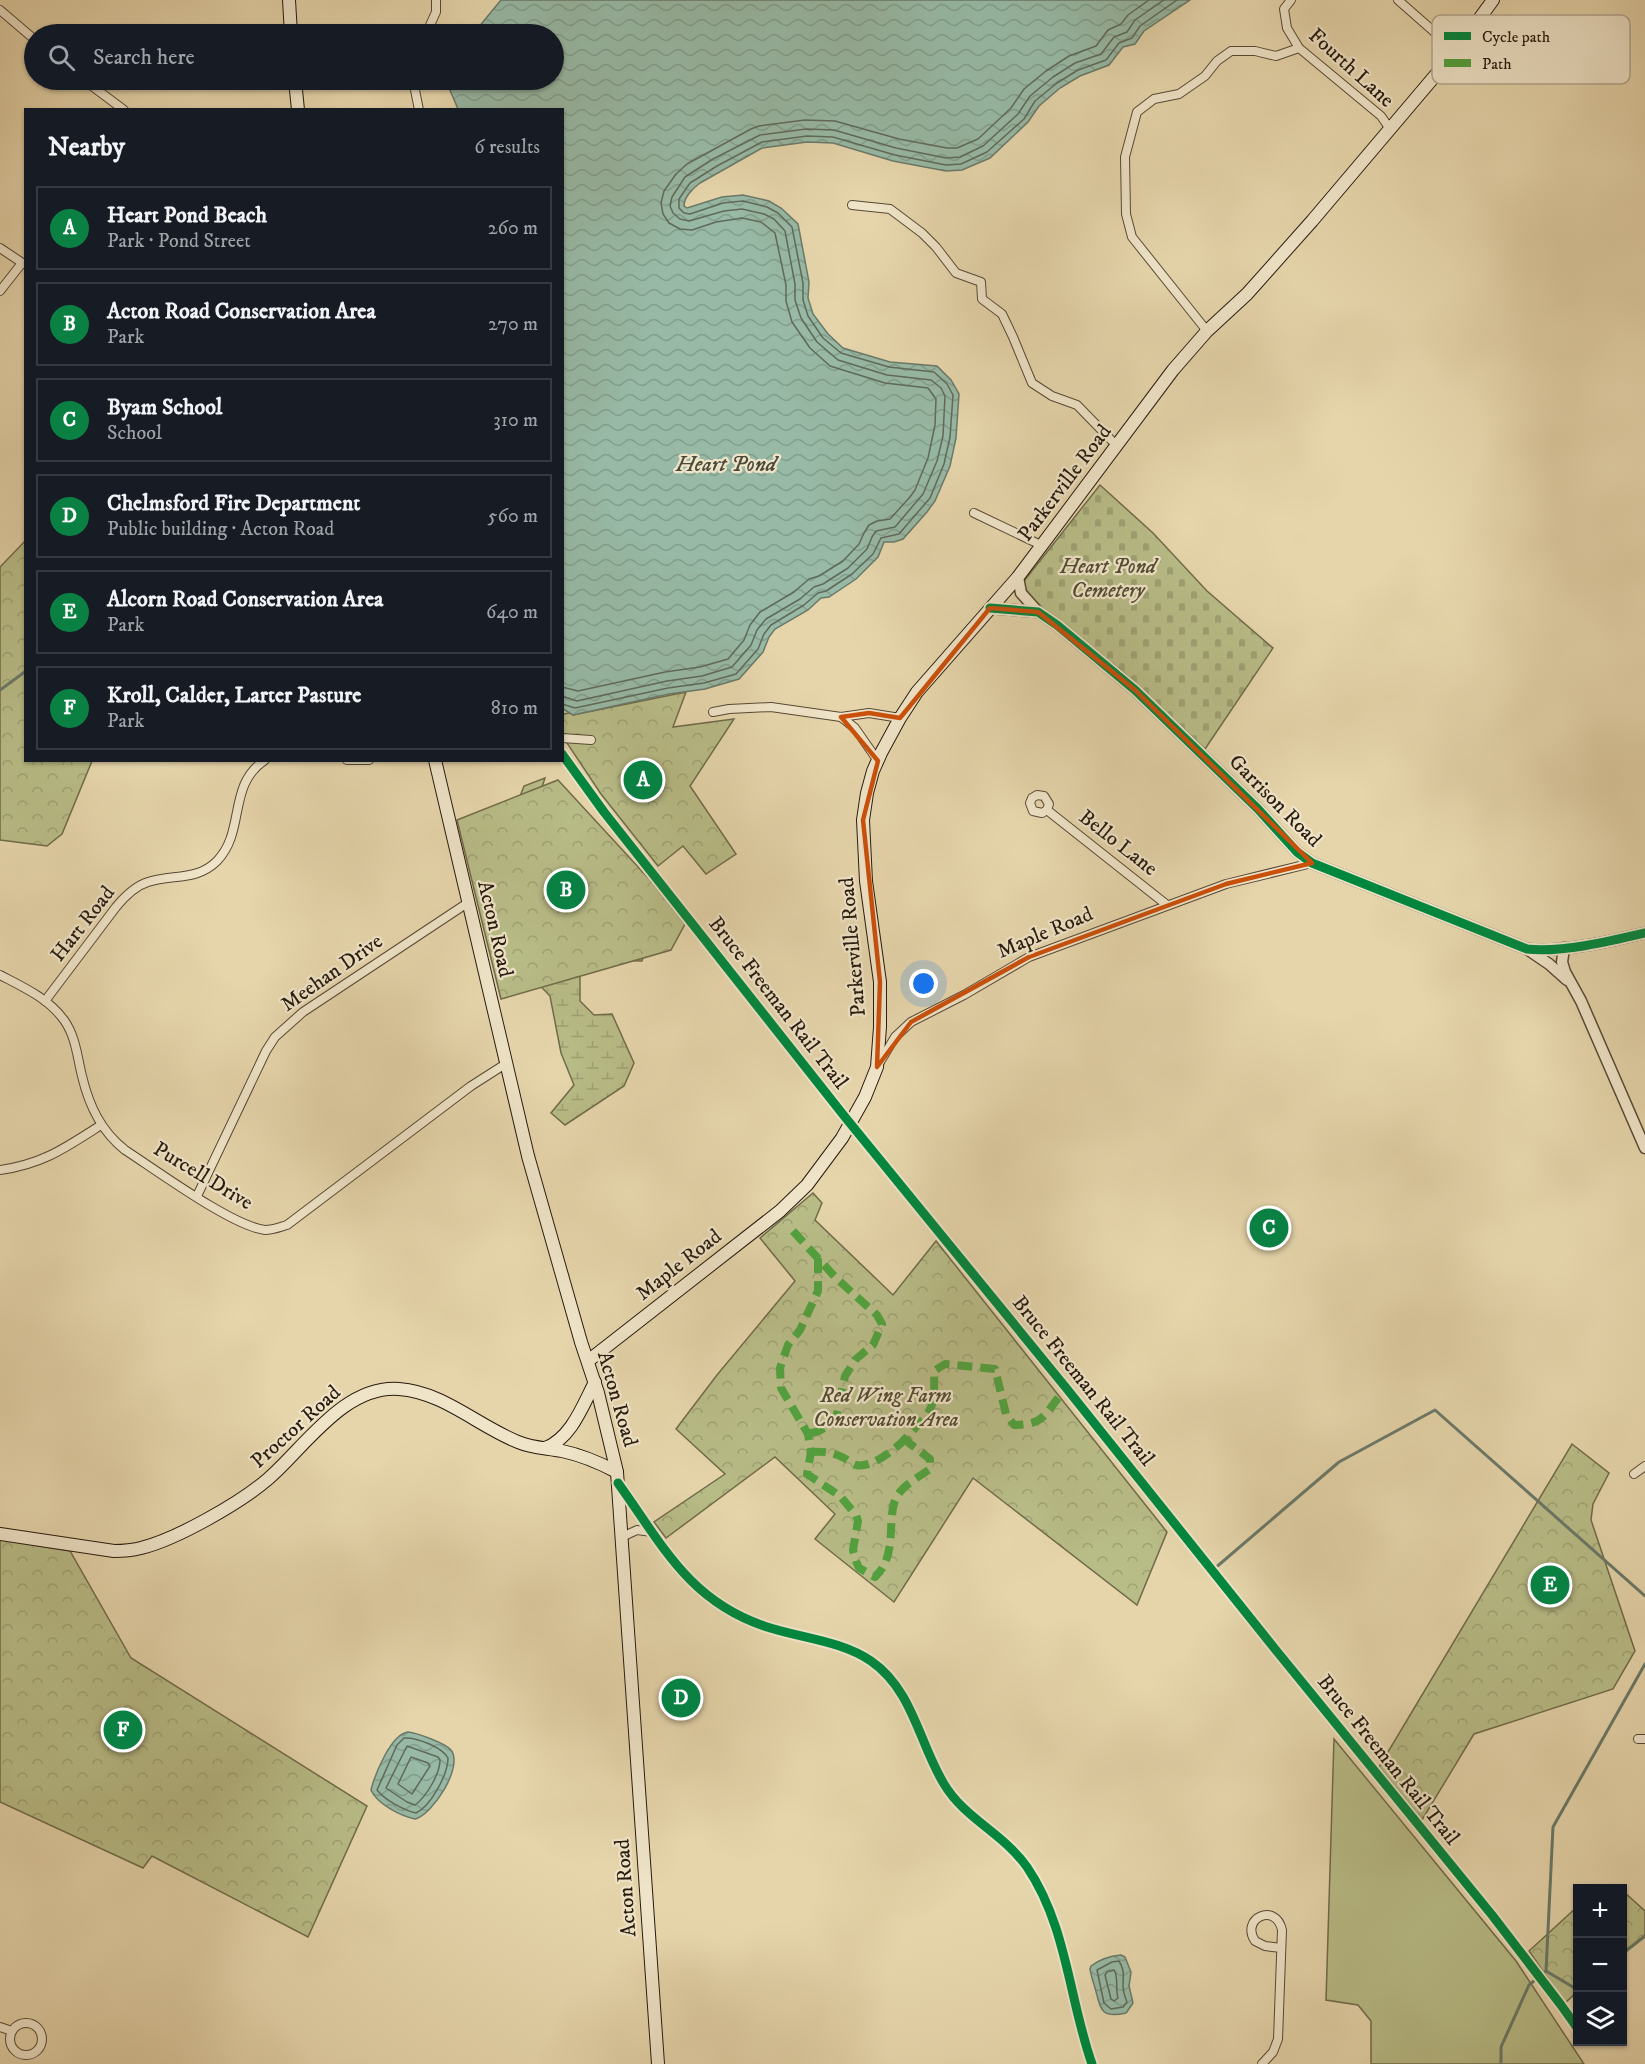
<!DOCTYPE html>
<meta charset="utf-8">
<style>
body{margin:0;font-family:"IM FELL DW Pica",serif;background:#20242c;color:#f1f3f6}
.controls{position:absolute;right:18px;bottom:18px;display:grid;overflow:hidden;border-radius:0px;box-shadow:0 2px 4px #0004}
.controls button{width:54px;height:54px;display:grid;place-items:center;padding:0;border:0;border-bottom:2px solid #363941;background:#171b24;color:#f1f3f6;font:30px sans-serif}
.you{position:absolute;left:924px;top:984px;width:21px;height:21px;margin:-15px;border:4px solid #fff;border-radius:50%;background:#1a73e8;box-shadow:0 0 0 9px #1a73e833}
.badge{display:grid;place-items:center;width:39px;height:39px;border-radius:50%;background:#0b8043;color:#fff;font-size:20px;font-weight:700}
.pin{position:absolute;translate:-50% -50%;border:3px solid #fff;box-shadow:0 2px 6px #0006}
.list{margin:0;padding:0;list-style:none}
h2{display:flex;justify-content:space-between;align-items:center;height:78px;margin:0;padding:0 24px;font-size:26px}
h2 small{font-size:20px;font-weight:400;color:#9ea1a6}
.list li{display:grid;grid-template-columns:39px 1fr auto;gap:18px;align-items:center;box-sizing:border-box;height:84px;margin:0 12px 12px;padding:0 12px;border:2px solid #363941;border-radius:0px}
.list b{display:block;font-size:22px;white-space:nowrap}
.list p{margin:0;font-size:20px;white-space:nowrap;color:#9ea1a6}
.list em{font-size:20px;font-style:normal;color:#9ea1a6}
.icon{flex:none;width:33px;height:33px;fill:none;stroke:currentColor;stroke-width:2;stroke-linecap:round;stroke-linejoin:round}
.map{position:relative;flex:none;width:1645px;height:2064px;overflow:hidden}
.search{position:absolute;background:#171b24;box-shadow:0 2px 4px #0004;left:24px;top:24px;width:540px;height:66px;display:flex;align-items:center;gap:15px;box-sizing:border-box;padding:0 21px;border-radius:33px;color:#9ea1a6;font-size:22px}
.panel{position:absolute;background:#171b24;box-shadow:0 2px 4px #0004;left:24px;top:108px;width:540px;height:654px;border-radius:0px}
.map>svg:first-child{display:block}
.wetland{fill:url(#wetland-marsh);stroke:#706b4a;stroke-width:1.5}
.cemetery{fill:url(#cemetery-stones);stroke:#706b4a;stroke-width:1.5}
.park{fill:url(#park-crowns);stroke:#706b4a;stroke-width:1.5}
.pitch{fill:#b8bc87;stroke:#706b4a;stroke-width:1.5}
.water{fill:url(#water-waves);stroke:#6a7969;stroke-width:1.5}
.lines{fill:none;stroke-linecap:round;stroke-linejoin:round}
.shore{stroke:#5f6a5a;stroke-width:1.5}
.stream{stroke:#6a7969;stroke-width:3}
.minor-casing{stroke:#574935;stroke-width:10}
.tertiary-casing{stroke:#574935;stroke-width:13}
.secondary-casing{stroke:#271a0e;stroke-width:14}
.minor{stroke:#efe4c8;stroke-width:8}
.tertiary{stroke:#efe4c8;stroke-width:10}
.secondary{stroke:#efe4c8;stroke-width:12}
.quiet{stroke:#51a13e;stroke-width:8;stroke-dasharray:15 8;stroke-linecap:butt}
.cycleway-casing{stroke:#efe4c8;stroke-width:13}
.cycleway{stroke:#00873e;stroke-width:9}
.marked{fill:none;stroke:#cb500c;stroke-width:4.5;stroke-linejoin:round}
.labels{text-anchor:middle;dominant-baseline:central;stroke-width:4.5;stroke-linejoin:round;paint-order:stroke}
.street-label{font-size:21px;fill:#271a0e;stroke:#efe4c8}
.park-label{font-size:21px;font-style:italic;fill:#524b32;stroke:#efe4c8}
.water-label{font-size:22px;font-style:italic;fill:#494a3b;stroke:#efe4c8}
.key{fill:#efe4c8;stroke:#b3a790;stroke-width:1.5}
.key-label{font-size:16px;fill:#271a0e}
</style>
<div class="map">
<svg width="1645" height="2064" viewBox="0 0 1645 2064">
<defs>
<pattern id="wetland-marsh" width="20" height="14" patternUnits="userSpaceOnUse" patternTransform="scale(1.5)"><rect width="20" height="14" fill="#b8bc87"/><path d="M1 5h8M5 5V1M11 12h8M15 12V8" fill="none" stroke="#9ea173"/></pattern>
<pattern id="cemetery-stones" width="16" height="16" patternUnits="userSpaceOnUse" patternTransform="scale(1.5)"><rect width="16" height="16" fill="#b8bc87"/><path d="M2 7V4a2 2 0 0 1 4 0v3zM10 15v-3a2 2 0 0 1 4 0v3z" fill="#9ea173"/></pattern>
<pattern id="park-crowns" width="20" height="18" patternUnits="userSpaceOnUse" patternTransform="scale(1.5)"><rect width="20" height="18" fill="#b8bc87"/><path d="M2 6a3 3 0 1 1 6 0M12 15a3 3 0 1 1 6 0" fill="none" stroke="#9ea173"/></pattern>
<pattern id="water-waves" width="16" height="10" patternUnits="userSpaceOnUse" patternTransform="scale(1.5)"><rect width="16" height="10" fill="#97b9a5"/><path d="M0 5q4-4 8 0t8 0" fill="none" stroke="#829e8d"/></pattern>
</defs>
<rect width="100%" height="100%" fill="#e6d5ab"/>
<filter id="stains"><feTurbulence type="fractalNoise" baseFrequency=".00333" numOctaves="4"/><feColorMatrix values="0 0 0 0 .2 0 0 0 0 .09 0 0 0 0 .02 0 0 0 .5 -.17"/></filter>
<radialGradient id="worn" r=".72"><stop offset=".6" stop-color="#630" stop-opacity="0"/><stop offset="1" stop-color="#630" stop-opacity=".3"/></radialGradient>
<polygon class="wetland" points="545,778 533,815 650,931 642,961 597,960 580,976 580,1001 594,1015 612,1014 634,1063 624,1086 565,1125 551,1113 574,1085 561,1053 550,996 521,966 507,830 524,786"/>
<polygon class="cemetery" points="1100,485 1153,533 1207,591 1273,648 1205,749 1122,671 1038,605 1023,586 1024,581"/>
<g class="park">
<polygon points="25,541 26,760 92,761 62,834 47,846 0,840 0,567"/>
<polygon points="686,692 673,727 734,719 690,786 736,854 706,874 683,846 658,866 601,794 563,737 563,714 570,713 573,715"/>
<polygon points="558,780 651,881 685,924 671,950 501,999 457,820"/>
<polygon points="813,1193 822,1203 815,1220 893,1295 936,1241 1167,1532 1137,1605 973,1478 894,1602 815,1539 835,1514 775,1457 666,1538 654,1522 725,1474 676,1429 717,1375 795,1281 760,1238"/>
<polygon points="1572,1444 1609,1473 1593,1504 1591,1520 1635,1651 1613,1689 1474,1734 1422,1820 1379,1767"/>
<polygon points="0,1539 70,1551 131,1658 367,1806 308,1937 152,1856 143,1868 0,1802"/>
<polygon points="1623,1891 1645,1911 1645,1935 1623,1953"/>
<polygon points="1577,1907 1577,1992 1565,2003 1529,1951"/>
</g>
<polygon class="pitch" points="1334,1739 1516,1961 1584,2064 1371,2064 1371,2021 1358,2005 1326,2000"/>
<g class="water">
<path d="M501 0H1190L1144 31 1135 44 1123 47 1109 65 1080 76 1060 88 1039 106 1028 122 990 158 962 170 946 171 893 161 833 143 807 142 762 148 700 183C693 188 684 197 684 206L687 208 722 197 743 195 769 201 781 208 798 224 809 282 808 298 813 314 828 334 843 348 890 362 937 366 951 380 959 394 956 438 950 466 935 501 927 512 903 539 894 542H884L878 557 856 579 829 597 821 598 808 610 775 629 769 637 763 652 739 679 705 689 669 694 573 715 563 709 562 110 458 109 447 83V80H554V34H473Z"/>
<path d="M408 1732C417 1733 445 1743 451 1750 464 1767 432 1815 415 1819 401 1816 377 1804 371 1790 375 1774 391 1734 408 1732Z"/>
<path d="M1121 1955 1125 1957 1131 1972 1129 1986 1133 2003 1126 2013C1100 2019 1101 2009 1095 1988 1093 1981 1091 1976 1090 1969L1091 1966C1100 1959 1110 1956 1121 1955Z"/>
</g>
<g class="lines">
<g class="shore">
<polyline points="562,687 578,691 665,672 700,667 728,659 744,640 750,625 760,612 794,592 809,579 819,576 843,561 859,544 864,533 869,525 877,521 890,519 910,497 915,490 928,458 935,425 936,399 928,388 885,383 830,366 810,348 792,322 786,301 786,285 775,233 761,222 742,218 716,222 692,230 680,229 669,223 663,214 661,203 664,191 676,174 687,164 751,129 759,126 805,120 835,121 899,139 947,148 957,148 978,139 1011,108 1024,89 1046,71 1069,56 1096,46 1108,30 1121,24 1128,15 1149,0"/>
<polyline points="562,696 577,701 667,681 702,676 732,667 751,645 757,630 766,619 800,599 814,587 823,584 848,568 867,549 872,537 876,531 895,527 923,494 937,461 943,436 945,396 941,388 931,380 887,375 838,360 817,342 801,318 795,300 795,284 785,231 774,219 764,214 742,209 724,211 689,221 680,219 673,213 670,206 672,197 685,177 713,159 760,135 806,129 834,130 896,148 946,158 960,157 983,146 1018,114 1030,96 1053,77 1075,63 1101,54 1114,37 1127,32 1135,20 1164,0"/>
<polyline points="562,704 575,708 668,688 704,683 736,674 758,649 764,634 771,625 804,605 818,593 826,591 852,574 873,554 881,538 899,534 930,498 944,464 950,437 953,395 947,384 934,372 889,367 841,353 823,338 808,316 803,300 803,283 792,227 778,213 767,207 743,201 723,203 690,214 684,213 679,208 679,199 690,183 717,166 762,142 807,136 833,137 895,155 946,165 961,164 987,152 1024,119 1035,101 1057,83 1078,70 1106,60 1119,43 1132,38 1140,26 1177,0"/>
<path d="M404 1738C416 1737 442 1747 448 1758 448 1774 431 1806 416 1813 403 1810 385 1800 377 1790L397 1745Z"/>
<path d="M407 1746 438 1757 440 1760C440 1774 426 1797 415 1805L407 1802 386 1788Z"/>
<polygon points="411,1757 428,1763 430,1766 412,1794 398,1784"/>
<path d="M1119 1961C1125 1970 1123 1976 1123 1986 1123 1991 1125 1997 1127 2002L1123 2007 1111 2009 1104 2003 1097 1970 1112 1962Z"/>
<path d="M1114 1970C1119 1977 1115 1989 1118 1998L1114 2001 1111 1999 1105 1975 1107 1972Z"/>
</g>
<g class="stream">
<polyline points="0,690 26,671"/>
<polyline points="1214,1569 1339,1462 1435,1410 1645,1596"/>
<polyline points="1622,1954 1645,1936"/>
<polyline points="1546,1971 1553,1827 1645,1664"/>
<polyline points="1501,2064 1501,2047 1529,1985 1546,1971 1578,1990"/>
</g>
<g class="minor-casing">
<g id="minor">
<polyline points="1291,0 1284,9 1287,28 1299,48 1381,116 1390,129"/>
<polyline points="1398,0 1456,51"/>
<polyline points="0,10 34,39"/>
<polyline points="426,34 436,12 436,0"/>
<polyline points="84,80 124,110"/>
<polyline points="413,80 419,110"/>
<polyline points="852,205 890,209 922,233 936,247 956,273 981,282 982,299 1002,314 1013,337 1032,383 1052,396 1077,405 1117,446"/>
<polyline points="0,248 24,264"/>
<polyline points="0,291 22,263"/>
<polyline points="1207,331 1132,237 1126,214 1125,157 1137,112 1154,99 1179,94 1205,76 1217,61 1231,51 1255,51 1276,56 1299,48"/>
<polyline points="974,513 1043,546"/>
<polyline points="713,712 729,709 771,707 841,717 869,713 900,718"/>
<polyline points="841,717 855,728 878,761"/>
<polyline points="562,738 591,740"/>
<polyline points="347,760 369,760"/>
<polyline points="1047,810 1042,813 1033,811 1030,803 1032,798 1037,795 1044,796 1049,804 1047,810 1167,905"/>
<path d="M0 975C23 987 48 998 64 1020 76 1037 77 1056 82 1076 89 1106 101 1131 125 1150 156 1170 232 1226 265 1230 273 1230 280 1227 287 1225L471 1086 507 1063"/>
<path d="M45 1001 116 907C125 896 135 886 148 882 173 874 197 881 217 861 246 831 227 785 265 760"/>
<polyline points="880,1062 895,1037 911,1022 964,995 1029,957 1226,884 1312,863"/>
<path d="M0 1170C43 1164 65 1148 101 1125"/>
<polyline points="197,1196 266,1051 275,1037 303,1012 469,902"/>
<polyline points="1634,1474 1645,1466"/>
<path d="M618 1483C662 1544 688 1600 764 1626 799 1638 840 1640 871 1661 913 1690 919 1743 944 1784 964 1818 1004 1834 1027 1867 1067 1926 1069 1999 1092 2064"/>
<polyline points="622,1537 637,1530 652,1532"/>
<polyline points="1638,1739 1645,1739"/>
<circle cx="26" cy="2039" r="16"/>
<polyline points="0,2027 12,2031"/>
<path d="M1262 2064 1273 2052 1278 2039 1282 1930C1276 1902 1240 1918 1255 1941L1265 1946 1281 1948"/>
</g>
</g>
<g class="tertiary-casing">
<g id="tertiary">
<polyline points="1018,577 1021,593 1038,612"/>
<path d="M990 608 1038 612 1057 625 1135 690 1258 809 1297 852 1312 863 1527 949C1561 953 1611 941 1645 933"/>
<polyline points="1564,948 1562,962 1565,972 1581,1001 1645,1148"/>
<polyline points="1527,949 1549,964 1567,980"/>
</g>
</g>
<g class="secondary-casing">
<g id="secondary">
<polyline points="289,0 291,34"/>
<polyline points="295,80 298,110"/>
<polyline points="435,760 528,1156 581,1342 598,1393 617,1472 658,2064"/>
<polyline points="588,1361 780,1211 807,1185 842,1138 865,1097 877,1067 880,1027 880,982 866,881 863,820 867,793 873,771 881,753 900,718 917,692 1018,577 1173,370 1207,331 1247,294 1312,221 1456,51 1493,0"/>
<path d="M545 1448C571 1439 583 1405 595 1382"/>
<path d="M0 1534 114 1551C124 1551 133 1550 141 1548 177 1539 240 1503 268 1479 305 1447 344 1385 399 1389 443 1392 478 1426 518 1442 532 1448 547 1448 562 1451 581 1455 600 1463 617 1472"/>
</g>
</g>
<use href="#minor" class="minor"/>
<use href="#tertiary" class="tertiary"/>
<use href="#secondary" class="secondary"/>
<g class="quiet">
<polyline points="793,1231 836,1278 877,1315 882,1324 873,1345 856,1359 845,1376 837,1414 831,1424 819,1431 808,1434"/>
<path d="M818 1258V1291L800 1330 788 1345 780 1368 781 1388 808 1434 811 1452 807 1474 840 1496 856 1515 858 1521 853 1550 856 1561 859 1568 875 1577C901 1553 883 1511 900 1492 907 1483 920 1476 930 1469V1459L909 1443 906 1438C933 1408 935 1412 934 1371L945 1364 995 1369 1006 1414 1014 1425C1050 1425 1045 1408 1067 1389"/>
<path d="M811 1452C823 1451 833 1452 844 1458 848 1460 852 1464 856 1465 871 1469 897 1448 906 1438"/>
</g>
<g class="cycleway-casing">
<g id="cycleway">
<path d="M990 608 1038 612 1057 625 1135 690 1258 809 1297 852 1312 863 1527 949C1561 953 1611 941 1645 933"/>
<polyline points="562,754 604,812 845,1117 1067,1389 1275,1649 1492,1915 1561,2005 1578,2029"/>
<path d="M618 1483C662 1544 688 1600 764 1626 799 1638 840 1640 871 1661 913 1690 919 1743 944 1784 964 1818 1004 1834 1027 1867 1067 1926 1069 1999 1092 2064"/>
</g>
</g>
<use href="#cycleway" class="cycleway"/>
</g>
<path class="marked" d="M990 608 1038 612 1135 690 1312 863 1226 884 1029 957 911 1022 877 1067 880 982 863 820 878 761 841 717 869 713 900 718Z"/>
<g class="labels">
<g class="street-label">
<text transform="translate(1351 68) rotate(42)">Fourth Lane</text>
<text transform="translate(1065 483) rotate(-53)">Parkerville Road</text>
<text transform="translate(1275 801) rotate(45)">Garrison Road</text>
<text transform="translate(1118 843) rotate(38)">Bello Lane</text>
<text transform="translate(83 924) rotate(-52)">Hart Road</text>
<text transform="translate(495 929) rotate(77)">Acton Road</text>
<text transform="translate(1045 933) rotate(-23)">Maple Road</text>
<text transform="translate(853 947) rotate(-95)">Parkerville Road</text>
<text transform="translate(332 973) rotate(-35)">Meehan Drive</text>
<text transform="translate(778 1003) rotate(52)">Bruce Freeman Rail Trail</text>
<text transform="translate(203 1176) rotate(31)">Purcell Drive</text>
<text transform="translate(679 1265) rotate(-38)">Maple Road</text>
<text transform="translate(1083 1381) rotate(51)">Bruce Freeman Rail Trail</text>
<text transform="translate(617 1399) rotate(74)">Acton Road</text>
<text transform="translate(296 1427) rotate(-42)">Proctor Road</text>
<text transform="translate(1388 1760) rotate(51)">Bruce Freeman Rail Trail</text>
<text transform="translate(626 1888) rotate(-94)">Acton Road</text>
</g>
<g class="park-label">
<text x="1108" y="567">Heart Pond<tspan x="1108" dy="24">Cemetery</tspan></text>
<text x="886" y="1396">Red Wing Farm<tspan x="886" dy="24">Conservation Area</tspan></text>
</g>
<g class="water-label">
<text x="726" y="464">Heart Pond</text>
</g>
</g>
<rect x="1432" y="15" width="198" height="69" rx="9" class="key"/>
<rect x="1444" y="32" width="27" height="8" fill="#00873e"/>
<rect x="1444" y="59" width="27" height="8" fill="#51a13e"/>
<g class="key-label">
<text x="1482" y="42">Cycle path</text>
<text x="1482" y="69">Path</text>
</g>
<rect width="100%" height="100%" filter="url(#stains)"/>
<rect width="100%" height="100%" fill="url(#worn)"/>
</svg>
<div class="controls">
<button>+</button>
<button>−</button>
<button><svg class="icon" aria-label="layers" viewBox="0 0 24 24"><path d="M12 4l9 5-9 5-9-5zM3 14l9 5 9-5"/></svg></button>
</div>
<div class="you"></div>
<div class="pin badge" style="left:643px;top:780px">A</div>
<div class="pin badge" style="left:566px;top:890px">B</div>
<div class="pin badge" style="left:1269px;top:1228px">C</div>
<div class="pin badge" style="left:681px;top:1698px">D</div>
<div class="pin badge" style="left:1550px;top:1585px">E</div>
<div class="pin badge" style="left:123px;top:1730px">F</div>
<div class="search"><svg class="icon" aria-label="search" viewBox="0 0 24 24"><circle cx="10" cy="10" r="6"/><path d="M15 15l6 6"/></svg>Search here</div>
<section class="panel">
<h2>Nearby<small>6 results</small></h2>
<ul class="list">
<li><span class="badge">A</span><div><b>Heart Pond Beach</b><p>Park · Pond Street</p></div><em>260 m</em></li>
<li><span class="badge">B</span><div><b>Acton Road Conservation Area</b><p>Park</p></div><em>270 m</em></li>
<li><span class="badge">C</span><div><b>Byam School</b><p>School</p></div><em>310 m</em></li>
<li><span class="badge">D</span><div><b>Chelmsford Fire Department</b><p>Public building · Acton Road</p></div><em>560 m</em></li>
<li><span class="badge">E</span><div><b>Alcorn Road Conservation Area</b><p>Park</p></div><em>640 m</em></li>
<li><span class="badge">F</span><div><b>Kroll, Calder, Larter Pasture</b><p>Park</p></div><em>810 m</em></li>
</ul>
</section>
</div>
